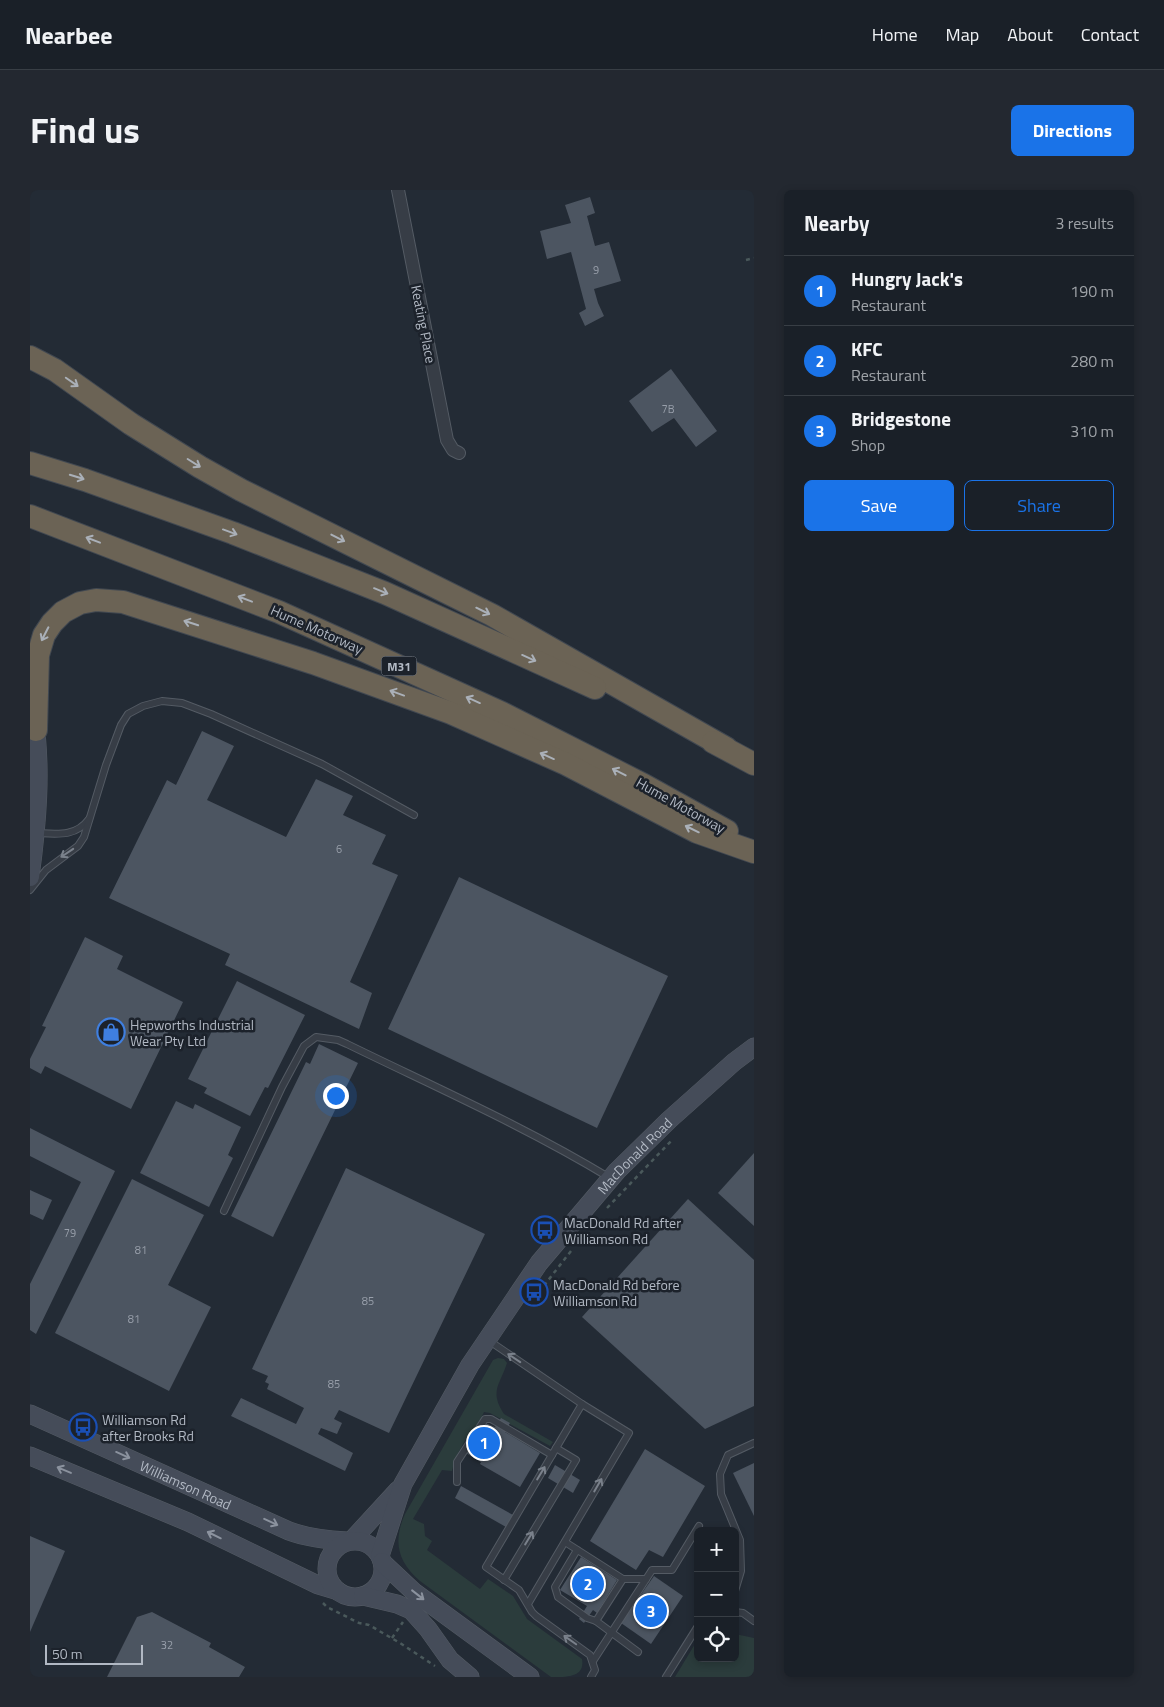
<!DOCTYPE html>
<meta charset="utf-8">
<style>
body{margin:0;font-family:"Titillium Web",sans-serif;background:#232830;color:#f1f3f6}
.controls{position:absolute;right:15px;bottom:15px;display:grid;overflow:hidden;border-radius:8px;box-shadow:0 2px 8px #0003}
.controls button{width:45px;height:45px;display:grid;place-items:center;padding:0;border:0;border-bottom:1px solid #383e45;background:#1a2028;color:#f1f3f6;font:25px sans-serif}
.scale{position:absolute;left:15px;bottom:12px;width:98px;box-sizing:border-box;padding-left:5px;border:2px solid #b1b8c3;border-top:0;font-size:14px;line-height:18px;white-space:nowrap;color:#b1b8c3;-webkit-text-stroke:4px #1c222b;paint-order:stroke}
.you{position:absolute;left:305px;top:905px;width:18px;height:18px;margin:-12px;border:4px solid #fff;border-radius:50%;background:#1a73e8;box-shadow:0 0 0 8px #1a73e833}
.badge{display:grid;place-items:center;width:32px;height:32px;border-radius:50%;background:#1a73e8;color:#fff;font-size:16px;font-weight:700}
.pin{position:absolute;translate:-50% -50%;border:2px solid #fff;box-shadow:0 1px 5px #0006}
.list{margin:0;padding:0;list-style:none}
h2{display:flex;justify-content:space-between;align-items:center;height:65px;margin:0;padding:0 20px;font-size:21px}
h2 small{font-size:16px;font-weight:400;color:#9fa3a8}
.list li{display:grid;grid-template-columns:32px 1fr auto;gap:15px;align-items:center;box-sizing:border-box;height:70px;padding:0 20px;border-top:1px solid #383e45}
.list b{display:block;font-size:19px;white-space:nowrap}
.list p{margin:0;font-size:16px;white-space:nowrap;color:#9fa3a8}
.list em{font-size:16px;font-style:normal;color:#9fa3a8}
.actions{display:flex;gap:10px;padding:15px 20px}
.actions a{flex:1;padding:11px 0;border:1px solid #1a73e8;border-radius:8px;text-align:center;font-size:18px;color:#1a73e8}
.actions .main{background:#1a73e8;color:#fff}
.icon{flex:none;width:28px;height:28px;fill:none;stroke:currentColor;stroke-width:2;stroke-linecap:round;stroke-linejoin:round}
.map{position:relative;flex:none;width:724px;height:1487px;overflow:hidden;border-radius:8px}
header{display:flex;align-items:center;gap:30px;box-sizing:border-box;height:70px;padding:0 25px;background:#1a2028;border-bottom:1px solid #383e45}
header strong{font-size:24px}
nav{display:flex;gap:28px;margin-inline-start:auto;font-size:18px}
.intro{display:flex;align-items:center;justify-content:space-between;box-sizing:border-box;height:120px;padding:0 30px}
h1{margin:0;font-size:35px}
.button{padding:12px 22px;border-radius:8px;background:#1a73e8;color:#fff;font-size:18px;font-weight:700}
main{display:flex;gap:30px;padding:0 30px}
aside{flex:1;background:#1a2028;border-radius:8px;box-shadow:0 2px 8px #0003}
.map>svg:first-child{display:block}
.green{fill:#2b3c3c}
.building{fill:#4c5561}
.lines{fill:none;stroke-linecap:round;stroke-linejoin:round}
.lane-casing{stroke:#545b64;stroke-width:8}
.street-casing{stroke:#545b64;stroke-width:14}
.secondary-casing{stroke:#545b64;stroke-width:19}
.highway-casing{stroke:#414851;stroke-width:24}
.path{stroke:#4a595b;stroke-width:2.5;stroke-dasharray:4 4;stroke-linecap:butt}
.lane{stroke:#373d46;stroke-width:6}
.street{stroke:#373d46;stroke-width:12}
.secondary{stroke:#454c59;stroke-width:18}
.highway{stroke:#6b6355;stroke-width:22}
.oneway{stroke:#aab0b8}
.oneway2{stroke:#7a818b}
.oneway3{stroke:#8b929e}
.labels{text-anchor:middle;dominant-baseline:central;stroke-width:5;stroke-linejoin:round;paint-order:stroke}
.number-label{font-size:11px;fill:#989faa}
.shield{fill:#1c222b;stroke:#848b95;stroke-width:1}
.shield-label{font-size:12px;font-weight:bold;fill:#b1b8c3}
.street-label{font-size:14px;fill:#b1b8c3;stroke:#1c222b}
.poi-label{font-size:14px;fill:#b1b8c3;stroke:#1c222b;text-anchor:start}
</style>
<header>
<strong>Nearbee</strong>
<nav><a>Home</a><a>Map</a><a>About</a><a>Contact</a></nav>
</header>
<div class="intro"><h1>Find us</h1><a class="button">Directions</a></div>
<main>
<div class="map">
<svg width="724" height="1487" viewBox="0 0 724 1487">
<rect width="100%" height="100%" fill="#232b35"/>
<g class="green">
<path d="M468 1168 474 1169 477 1173C470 1195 459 1201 474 1224L523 1252 520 1256 460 1223 454 1222 447 1236 437 1247 428 1263 424 1273 422 1281 412 1280 383 1329 394 1334 395 1346 402 1351 397 1360 450 1399 458 1389 483 1406 497 1429 552 1469C555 1487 538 1487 521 1487L390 1391C367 1371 363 1351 375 1324L463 1170Z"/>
<polygon points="705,1444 724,1448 724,1487 645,1487 665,1454 668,1452 668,1468 705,1468"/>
</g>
<g class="building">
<polygon points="560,7 565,23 557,26 565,56 579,52 591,91 564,99 568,113 574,126 555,136 549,123 556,119 541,62 517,69 510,41 541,33 535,15"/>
<polygon points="641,179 687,241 666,257 644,228 622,242 599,211"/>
<polygon points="172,541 204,556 177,610 256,647 286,589 323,606 313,625 356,645 342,674 368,685 320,792 342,803 329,839 195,775 200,764 79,708 137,590 146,595"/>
<polygon points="429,687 638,786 567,938 358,839"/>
<polygon points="55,747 93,766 87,779 153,812 101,919 15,876 11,884 0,878 0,869 16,837 12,836"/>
<polygon points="207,791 275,825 238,898 235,897 220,926 174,903 177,898 158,889"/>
<polygon points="289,854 328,873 243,1047 201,1026 276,872 280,874"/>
<polygon points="146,911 163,919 165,914 211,937 198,965 203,968 179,1017 110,983"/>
<polygon points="0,938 85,981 6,1144 0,1140 0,1094 51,992 0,966"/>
<polygon points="724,963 724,1036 688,1003"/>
<polygon points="316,978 455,1044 359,1243 309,1220 304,1229 312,1233 307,1244 291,1238 288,1244 323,1263 315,1281 201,1226 211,1208 266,1234 274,1218 237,1199 239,1194 235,1192 238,1186 222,1179"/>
<polygon points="102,989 174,1025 138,1095 181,1117 139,1201 25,1143"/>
<polygon points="0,1000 22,1010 13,1030 0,1024"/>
<polygon points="658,1009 724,1070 724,1216 675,1239 552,1127"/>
<polygon points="471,1228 480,1233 475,1242 510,1263 490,1297 450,1274 451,1272 434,1262 438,1254 443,1256 451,1242 448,1240 453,1232 465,1237"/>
<polygon points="615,1259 675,1296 633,1367 619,1360 606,1380 560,1351"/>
<polygon points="724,1273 724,1326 703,1283"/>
<polygon points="525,1275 550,1290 543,1303 518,1288"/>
<polygon points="431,1296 483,1325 476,1337 425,1308"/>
<polygon points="0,1346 35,1361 0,1442"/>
<polygon points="551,1367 587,1390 567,1423 563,1420 554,1433 549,1429 557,1416 530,1400"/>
<polygon points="624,1386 653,1406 621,1454 591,1433"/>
<polygon points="122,1422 181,1453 179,1457 215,1477 209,1487 77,1487 107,1427"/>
</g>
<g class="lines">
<g class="lane-casing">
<g id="lane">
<path d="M7 643C27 644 46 647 59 629"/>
<polyline points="0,700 16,680 48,656 54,647 76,575 91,535 98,524 113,516 132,511 152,513 181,524 292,574 384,625"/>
<path d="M194 1021 252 897 274 856 286 847 308 850 317 854C405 897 496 937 580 988"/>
<polyline points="458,1150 552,1214 456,1377 489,1400 502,1422 506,1426 560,1465 565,1480 561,1487"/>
<polyline points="427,1292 427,1272 455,1229 461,1229 522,1265"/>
<polyline points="535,1352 593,1389 566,1431 608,1462"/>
<polyline points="547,1360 525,1397 528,1407 557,1428 566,1431"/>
<polyline points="593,1389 616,1389"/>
<polyline points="474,1390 546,1270 526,1258"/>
<polyline points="705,1401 711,1381 710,1350 691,1304 690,1284 698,1265 724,1253"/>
<polyline points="498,1414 599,1243 552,1214"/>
<polyline points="705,1422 713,1423 724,1431"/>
<polyline points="563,1471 622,1380 642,1380 669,1336"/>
<polyline points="636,1487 668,1436"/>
</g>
</g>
<g class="street-casing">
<polyline id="street" points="368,0 417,250 423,260 429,263"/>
</g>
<g class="secondary-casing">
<g id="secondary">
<path d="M0 687C7 635 12 579 4 528"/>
<path id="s1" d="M0 1224 259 1341C278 1348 297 1350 317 1351"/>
<polyline points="0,1266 158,1332 288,1395 308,1401"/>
<polyline points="322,1350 368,1300"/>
<circle cx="325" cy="1379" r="28"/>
<path id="s2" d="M350 1366 373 1294 440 1175 509 1073 587 981 639 930 704 872 724 857"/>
<polyline points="352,1372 384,1402 500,1487"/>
<polyline points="333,1406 367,1414 381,1420 398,1439 420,1470 440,1487"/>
</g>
</g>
<g class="highway-casing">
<g id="highway">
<polyline points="0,167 25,180 101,234 170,277 211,300 462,425 696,558"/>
<polyline points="0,273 55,290 203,343 355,403 565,498"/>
<polyline points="0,326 249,422 472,523 614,595 697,641"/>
<polyline points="6,540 8,465 14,445 22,433 33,422 50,413 66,410 93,412 283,473 421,523 536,574 667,642 724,662"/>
<polyline points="683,552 724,574"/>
</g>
</g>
<g class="path">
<polyline points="716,70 724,68"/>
<polyline points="577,1018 643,949"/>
<polyline points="509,1102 541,1061"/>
<polyline points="293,1413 297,1417 329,1433 339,1435 370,1453 405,1476"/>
<polyline points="362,1448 373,1432"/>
</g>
<use href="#lane" class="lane"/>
<use href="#street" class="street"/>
<use href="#secondary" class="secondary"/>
<use href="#highway" class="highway"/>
</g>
<defs><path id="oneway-shaft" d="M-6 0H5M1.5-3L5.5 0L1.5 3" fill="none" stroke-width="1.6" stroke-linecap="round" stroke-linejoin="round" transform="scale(1.25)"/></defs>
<g class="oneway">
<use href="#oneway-shaft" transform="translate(42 192) rotate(35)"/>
<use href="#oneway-shaft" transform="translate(164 273) rotate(32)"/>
<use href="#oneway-shaft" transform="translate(47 287) rotate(17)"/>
<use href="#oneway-shaft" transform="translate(200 342) rotate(20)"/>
<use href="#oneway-shaft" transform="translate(308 348) rotate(27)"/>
<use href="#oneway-shaft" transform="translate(63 350) rotate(-159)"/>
<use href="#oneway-shaft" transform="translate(351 401) rotate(22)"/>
<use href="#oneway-shaft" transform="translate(215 409) rotate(-159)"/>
<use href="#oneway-shaft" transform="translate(453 421) rotate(26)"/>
<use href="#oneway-shaft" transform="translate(161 433) rotate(-162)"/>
<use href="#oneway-shaft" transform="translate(15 444) rotate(117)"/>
<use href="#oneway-shaft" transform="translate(499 468) rotate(24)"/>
<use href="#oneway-shaft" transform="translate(367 503) rotate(-160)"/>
<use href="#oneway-shaft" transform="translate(443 510) rotate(-156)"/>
<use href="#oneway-shaft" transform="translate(517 566) rotate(-156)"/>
<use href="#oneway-shaft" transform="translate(589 582) rotate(-153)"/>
<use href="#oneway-shaft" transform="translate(662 639) rotate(-154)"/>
</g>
<g class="oneway2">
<use href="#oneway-shaft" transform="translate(37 663) rotate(146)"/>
<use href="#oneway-shaft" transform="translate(484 1168) rotate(-146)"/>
<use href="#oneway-shaft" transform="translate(511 1283) rotate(-59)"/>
<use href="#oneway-shaft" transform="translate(568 1295) rotate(-60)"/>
<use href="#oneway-shaft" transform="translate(499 1348) rotate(-59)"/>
<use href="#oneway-shaft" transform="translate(540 1450) rotate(-145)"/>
</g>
<g class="oneway3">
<use href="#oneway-shaft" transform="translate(93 1265) rotate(24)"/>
<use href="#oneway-shaft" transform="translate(34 1280) rotate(-157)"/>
<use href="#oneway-shaft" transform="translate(241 1332) rotate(25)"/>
<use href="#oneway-shaft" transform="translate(184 1345) rotate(-154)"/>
<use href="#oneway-shaft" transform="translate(388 1405) rotate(38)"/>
</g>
<defs>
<g id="shop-ring" transform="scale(1.4375)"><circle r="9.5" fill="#1c222b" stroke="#3f7fe0" stroke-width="1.5"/><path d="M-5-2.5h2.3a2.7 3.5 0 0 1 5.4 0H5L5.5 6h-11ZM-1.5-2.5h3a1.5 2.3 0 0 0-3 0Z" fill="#3f7fe0"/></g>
<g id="bus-ring" transform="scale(1.4375)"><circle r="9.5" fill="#1c222b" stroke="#1a4fb4" stroke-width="1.5"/><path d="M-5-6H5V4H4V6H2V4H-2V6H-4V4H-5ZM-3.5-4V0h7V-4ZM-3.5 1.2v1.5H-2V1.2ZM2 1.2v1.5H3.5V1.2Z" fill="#1a4fb4"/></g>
</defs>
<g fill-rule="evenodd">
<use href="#shop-ring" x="81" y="842"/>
<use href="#bus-ring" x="515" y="1040"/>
<use href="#bus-ring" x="504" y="1102"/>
<use href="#bus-ring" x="53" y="1237"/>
</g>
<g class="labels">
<g class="number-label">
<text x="566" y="80">9</text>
<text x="638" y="219">7B</text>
<text x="309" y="659">6</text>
<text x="40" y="1043">79</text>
<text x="111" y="1060">81</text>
<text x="338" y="1111">85</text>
<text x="104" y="1129">81</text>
<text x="304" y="1194">85</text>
<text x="137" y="1455">32</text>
</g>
<rect class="shield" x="351.5" y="466.5" width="35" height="19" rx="4"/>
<g class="shield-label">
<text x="369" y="476">M31</text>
</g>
<g class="street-label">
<text transform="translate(394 134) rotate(79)">Keating Place</text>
<text transform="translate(287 439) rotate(24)">Hume Motorway</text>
<text transform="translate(651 615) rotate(29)">Hume Motorway</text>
<text stroke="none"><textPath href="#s2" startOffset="479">MacDonald Road</textPath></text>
<text stroke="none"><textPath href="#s1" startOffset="171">Williamson Road</textPath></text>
</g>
<g class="poi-label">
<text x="100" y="834">Hepworths Industrial<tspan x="100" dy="16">Wear Pty Ltd</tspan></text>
<text x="534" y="1032">MacDonald Rd after<tspan x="534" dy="16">Williamson Rd</tspan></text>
<text x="523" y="1094">MacDonald Rd before<tspan x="523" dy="16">Williamson Rd</tspan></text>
<text x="72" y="1229">Williamson Rd<tspan x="72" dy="16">after Brooks Rd</tspan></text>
</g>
</g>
</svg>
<div class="controls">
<button>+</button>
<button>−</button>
<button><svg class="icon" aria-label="locate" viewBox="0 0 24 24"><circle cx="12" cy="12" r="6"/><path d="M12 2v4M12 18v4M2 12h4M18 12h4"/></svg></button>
</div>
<div class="scale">50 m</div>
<div class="you"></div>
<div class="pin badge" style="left:454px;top:1253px">1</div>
<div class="pin badge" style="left:558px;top:1394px">2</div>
<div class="pin badge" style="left:621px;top:1421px">3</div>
</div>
<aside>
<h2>Nearby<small>3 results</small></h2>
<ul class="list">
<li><span class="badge">1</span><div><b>Hungry Jack's</b><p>Restaurant</p></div><em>190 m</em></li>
<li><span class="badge">2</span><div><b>KFC</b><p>Restaurant</p></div><em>280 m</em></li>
<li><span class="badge">3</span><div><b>Bridgestone</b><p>Shop</p></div><em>310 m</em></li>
</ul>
<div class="actions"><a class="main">Save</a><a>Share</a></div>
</aside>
</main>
